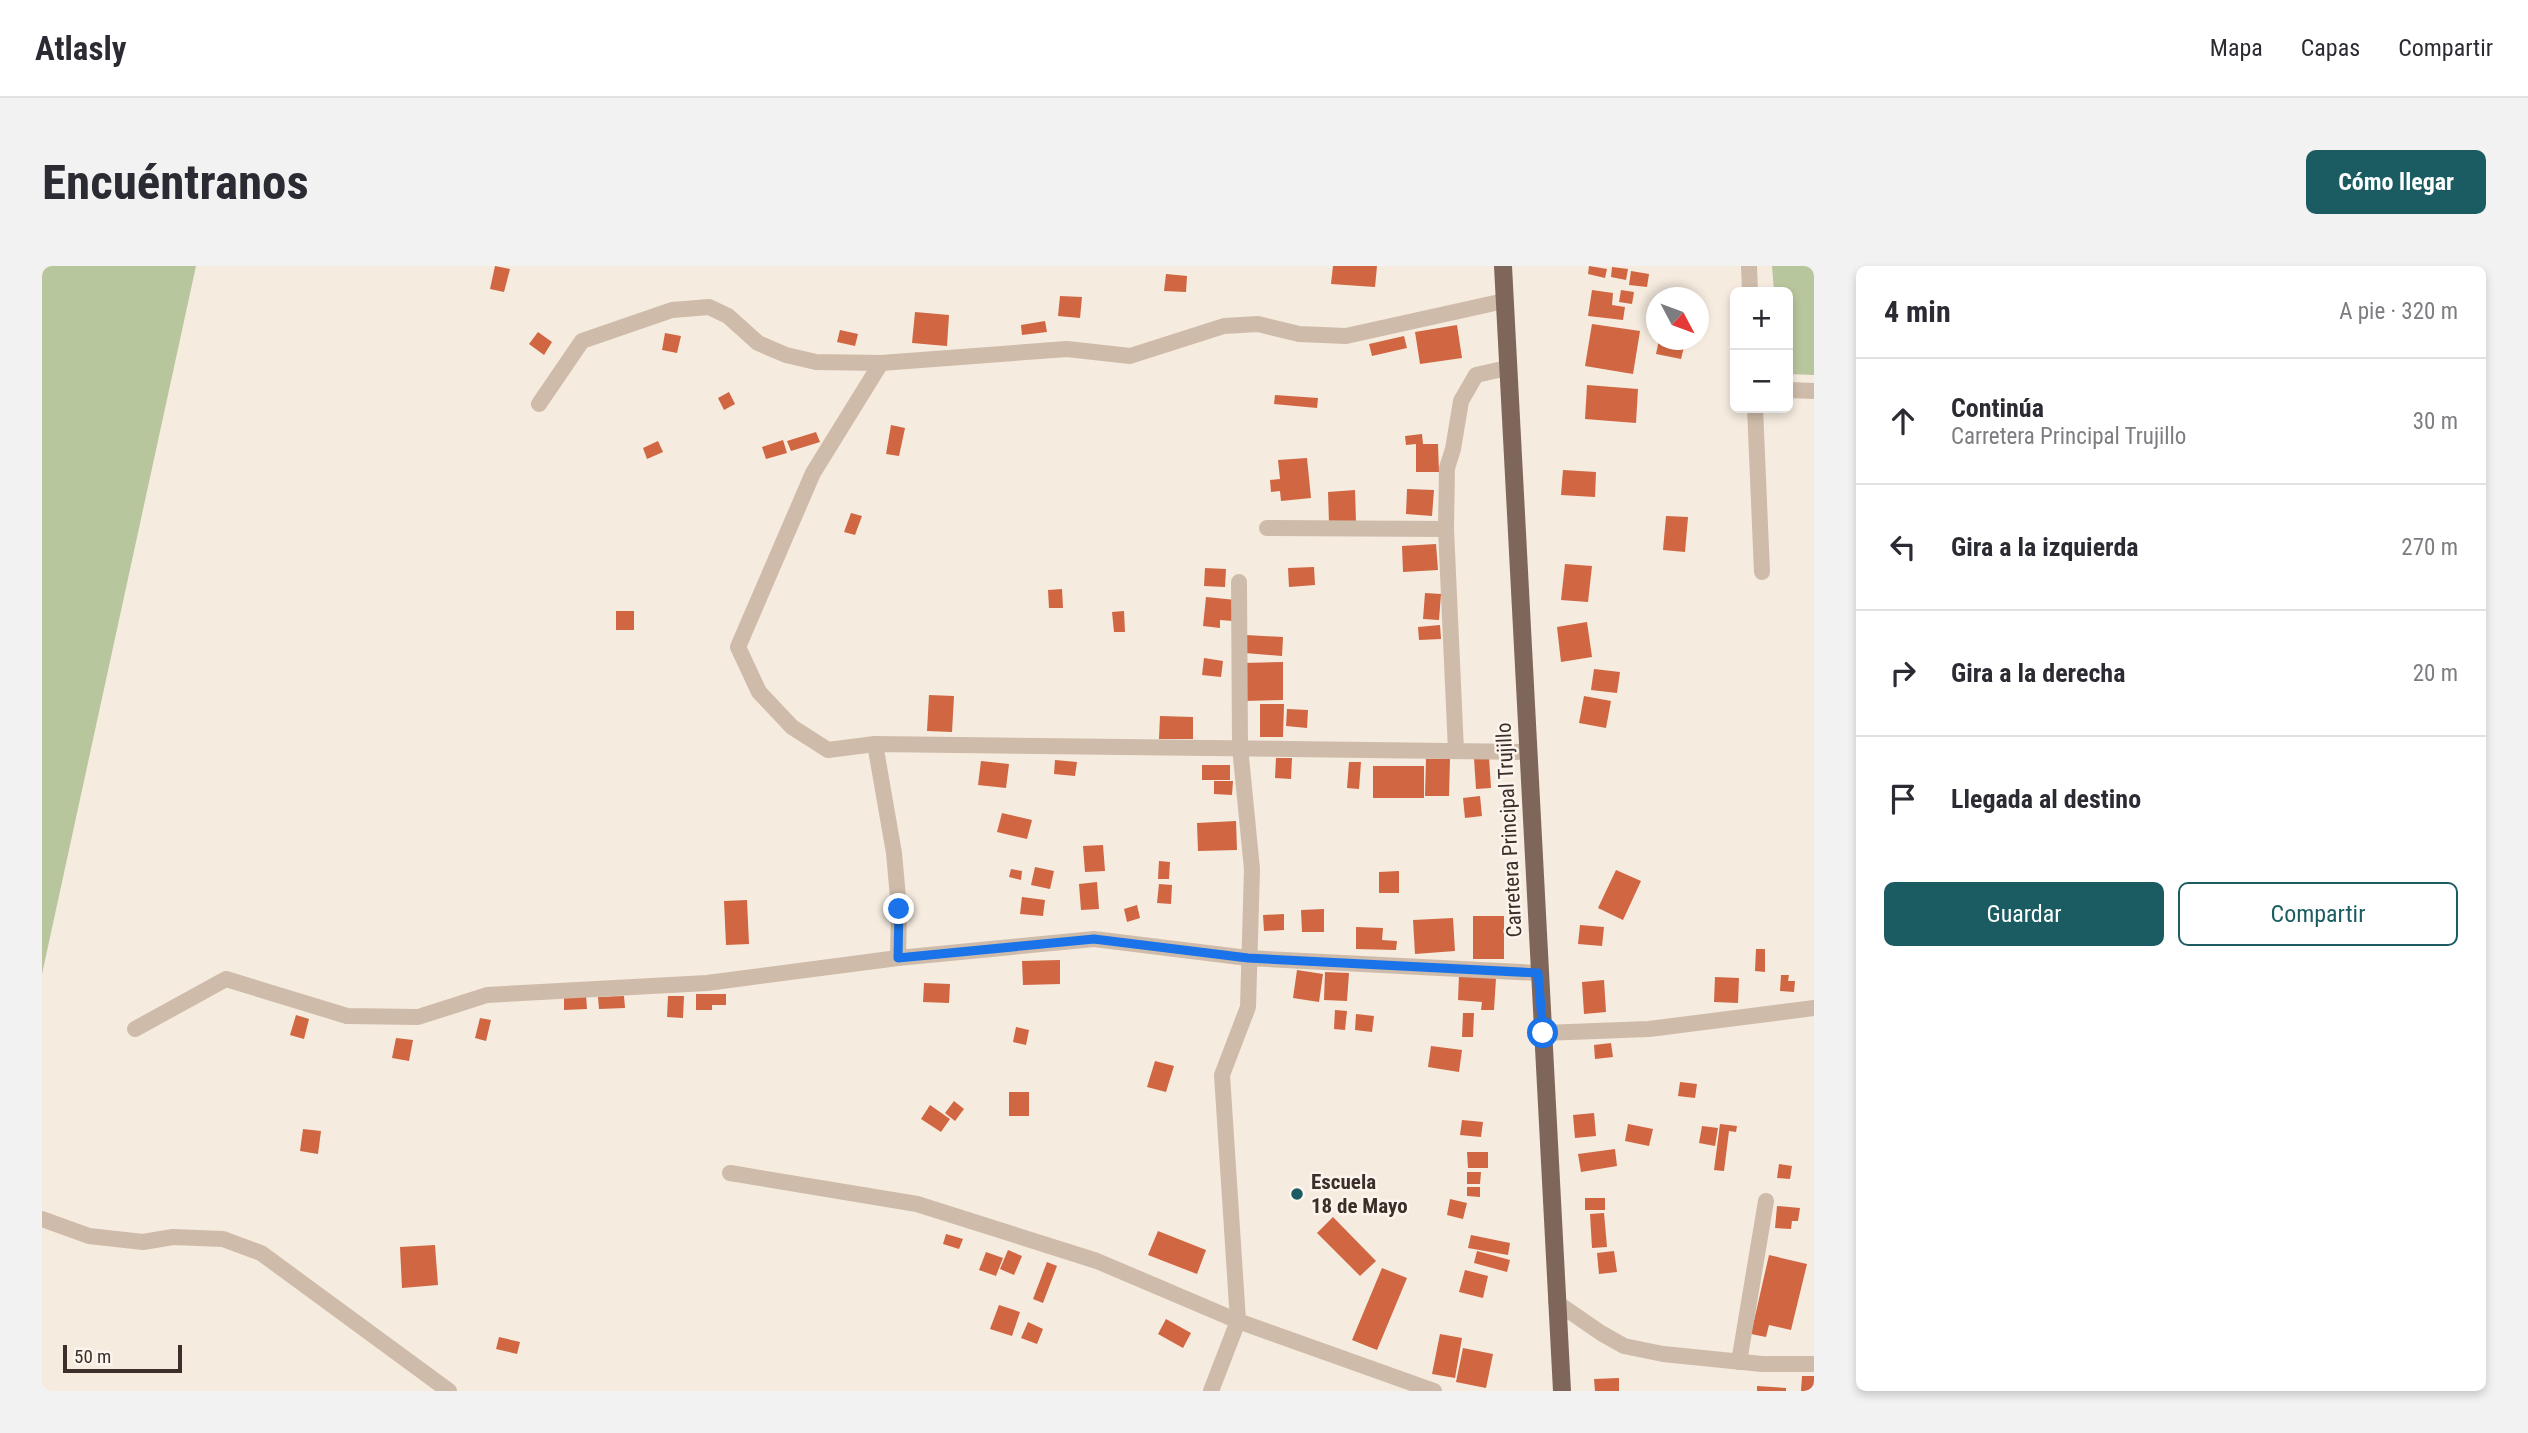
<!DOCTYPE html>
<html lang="es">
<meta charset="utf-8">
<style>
body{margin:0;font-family:"Roboto Condensed",sans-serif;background:#f2f2f3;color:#2b2b33}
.controls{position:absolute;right:21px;top:21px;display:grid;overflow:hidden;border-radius:10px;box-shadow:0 4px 10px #0003}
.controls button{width:63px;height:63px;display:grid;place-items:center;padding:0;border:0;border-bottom:2px solid #e1e1e2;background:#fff;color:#2b2b33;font:35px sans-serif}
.compass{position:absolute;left:1604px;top:21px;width:63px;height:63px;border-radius:50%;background:#fff;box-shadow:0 4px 10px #0003;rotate:131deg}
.scale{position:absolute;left:21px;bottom:18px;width:119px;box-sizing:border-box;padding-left:7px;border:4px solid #3c2f2a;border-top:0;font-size:19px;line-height:24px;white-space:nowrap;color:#3c2f2a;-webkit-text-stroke:5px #fcf5ed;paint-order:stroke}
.stop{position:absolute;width:21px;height:21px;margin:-16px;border:5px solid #1a73e8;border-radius:50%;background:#fff}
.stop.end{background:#1a73e8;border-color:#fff;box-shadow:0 2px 7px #0008}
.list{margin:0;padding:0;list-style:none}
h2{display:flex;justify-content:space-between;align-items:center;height:91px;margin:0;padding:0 28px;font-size:30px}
h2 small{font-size:23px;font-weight:400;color:#7c7c81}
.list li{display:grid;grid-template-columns:46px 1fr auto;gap:21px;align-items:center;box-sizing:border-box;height:126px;padding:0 28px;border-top:2px solid #e1e1e2}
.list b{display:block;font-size:26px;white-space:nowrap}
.list p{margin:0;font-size:23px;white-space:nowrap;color:#7c7c81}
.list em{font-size:23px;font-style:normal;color:#7c7c81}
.actions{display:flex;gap:14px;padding:21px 28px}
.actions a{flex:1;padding:16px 0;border:2px solid #1b5c62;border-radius:10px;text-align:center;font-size:24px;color:#1b5c62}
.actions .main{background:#1b5c62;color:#fff}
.icon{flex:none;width:38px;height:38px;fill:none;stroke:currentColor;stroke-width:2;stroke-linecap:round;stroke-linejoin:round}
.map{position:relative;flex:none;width:1772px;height:1125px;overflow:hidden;border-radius:10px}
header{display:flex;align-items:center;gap:42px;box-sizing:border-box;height:98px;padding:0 35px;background:#fff;border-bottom:2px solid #e1e1e2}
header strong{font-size:33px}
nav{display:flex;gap:38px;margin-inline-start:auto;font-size:24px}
.intro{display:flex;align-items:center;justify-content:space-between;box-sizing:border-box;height:168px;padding:0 42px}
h1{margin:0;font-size:49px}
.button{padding:18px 32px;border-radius:10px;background:#1b5c62;color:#fff;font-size:24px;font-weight:700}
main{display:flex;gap:42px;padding:0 42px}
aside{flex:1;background:#fff;border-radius:10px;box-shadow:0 4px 10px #0003}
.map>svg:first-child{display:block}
.green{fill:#b8c69d}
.building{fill:#d06642}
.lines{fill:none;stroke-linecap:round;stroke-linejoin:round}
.minor{stroke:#cfbba9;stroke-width:16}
.primary{stroke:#7f665a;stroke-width:18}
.route{stroke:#1a73e8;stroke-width:9}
.poi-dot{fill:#1b5c62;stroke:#fcf5ed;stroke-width:2.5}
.labels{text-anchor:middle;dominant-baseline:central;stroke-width:5;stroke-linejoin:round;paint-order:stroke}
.street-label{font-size:21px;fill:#3c2f2a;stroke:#fcf5ed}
.poi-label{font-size:21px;font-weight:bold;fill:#3c2f2a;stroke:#fcf5ed;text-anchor:start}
</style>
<header>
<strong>Atlasly</strong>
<nav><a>Mapa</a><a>Capas</a><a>Compartir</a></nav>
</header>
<div class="intro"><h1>Encuéntranos</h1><a class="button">Cómo llegar</a></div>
<main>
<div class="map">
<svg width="1772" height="1125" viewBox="0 0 1772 1125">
<rect width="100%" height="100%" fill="#f5ebdf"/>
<g class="green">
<polygon points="0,0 154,0 0,708"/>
<polygon points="1730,0 1772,0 1772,109 1746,108 1746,26 1732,26"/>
</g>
<g class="building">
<polygon points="453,0 468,3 462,26 448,23"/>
<polygon points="1291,0 1335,0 1333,21 1289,18"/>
<polygon points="1547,0 1565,3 1563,12 1546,8"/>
<polygon points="1570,1 1586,3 1584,14 1569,11"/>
<polygon points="1589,5 1607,8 1605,21 1587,19"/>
<polygon points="1124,8 1145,10 1144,26 1122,25"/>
<polygon points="1550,24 1571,27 1570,39 1583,41 1581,54 1546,50"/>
<polygon points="1579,24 1592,26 1590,38 1577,36"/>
<polygon points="1018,30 1040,31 1038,52 1016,50"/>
<polygon points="873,46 907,49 905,80 870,77"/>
<polygon points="1003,55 1005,66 980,69 979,59"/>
<polygon points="1550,58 1598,65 1591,108 1543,100"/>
<polygon points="1415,59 1420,92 1378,98 1373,66"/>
<polygon points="798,64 816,68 813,80 795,76"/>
<polygon points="496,66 510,76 502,89 487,78"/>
<polygon points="623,67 639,70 635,87 620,84"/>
<polygon points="1362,70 1365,82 1330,90 1327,78"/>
<polygon points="1617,74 1643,77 1639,93 1614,88"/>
<polygon points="1545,119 1596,123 1594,157 1543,153"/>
<polygon points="687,126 693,138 682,144 676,132"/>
<polygon points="1233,129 1276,132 1275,142 1232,138"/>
<polygon points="849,159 863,162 857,190 844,188"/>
<polygon points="774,166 778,176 749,185 745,175"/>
<polygon points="1380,168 1381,178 1396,178 1397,206 1374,206 1374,178 1364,179 1363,170"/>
<polygon points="741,174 745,187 724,193 720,181"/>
<polygon points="616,175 621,186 605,193 601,182"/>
<polygon points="1265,192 1269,232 1239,235 1238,225 1229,226 1228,214 1238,213 1236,194"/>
<polygon points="1521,204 1554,206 1553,231 1519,229"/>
<polygon points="1365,223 1392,224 1390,250 1364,248"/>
<polygon points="1313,224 1314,256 1287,257 1286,226"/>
<polygon points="809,247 820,250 813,269 802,266"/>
<polygon points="1624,250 1646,251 1643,286 1621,284"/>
<polygon points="1394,278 1396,304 1361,306 1360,280"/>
<polygon points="1523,298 1550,300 1546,336 1519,334"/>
<polygon points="1272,301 1273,319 1247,321 1246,302"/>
<polygon points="1163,302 1184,303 1183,321 1162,320"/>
<polygon points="1020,323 1021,342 1007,342 1006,324"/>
<polygon points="1383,327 1399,328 1397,354 1381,353"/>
<polygon points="1164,331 1194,334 1191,355 1178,354 1178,362 1161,360"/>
<rect x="574" y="345" width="18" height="19"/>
<polygon points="1082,345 1083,366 1072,366 1070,346"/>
<polygon points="1545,356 1550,391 1519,396 1515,361"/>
<polygon points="1398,359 1399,373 1377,374 1376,361"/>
<polygon points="1204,369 1241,371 1240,390 1203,387"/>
<polygon points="1162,392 1181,395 1179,411 1160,409"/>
<polygon points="1241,396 1241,434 1202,435 1201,397"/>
<polygon points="1552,403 1578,406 1575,427 1549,424"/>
<polygon points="887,429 912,430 910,466 885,465"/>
<polygon points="1542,430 1569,435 1564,462 1537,457"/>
<polygon points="1218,438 1242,438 1241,471 1218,471"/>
<polygon points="1245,443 1266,444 1265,462 1244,460"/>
<polygon points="1118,450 1151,451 1151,473 1117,473"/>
<polygon points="1447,491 1449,522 1434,523 1432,492"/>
<polygon points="1234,492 1250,492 1249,513 1233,512"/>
<polygon points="1384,493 1408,493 1407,530 1383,530"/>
<polygon points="1013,494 1035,496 1033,510 1012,508"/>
<polygon points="939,495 967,498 964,522 936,519"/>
<polygon points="1307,496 1319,496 1317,523 1305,522"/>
<rect x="1160" y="499" width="28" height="15"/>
<rect x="1331" y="500" width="51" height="32"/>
<polygon points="1172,515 1191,515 1190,529 1172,528"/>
<polygon points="1438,530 1440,550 1423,552 1421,532"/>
<polygon points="960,547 990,554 985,573 955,566"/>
<polygon points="1194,555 1195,584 1156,585 1155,557"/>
<polygon points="1061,579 1063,605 1043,606 1041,580"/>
<polygon points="1117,595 1128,596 1127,613 1116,613"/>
<polygon points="993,601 1012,605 1008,623 989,619"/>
<polygon points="969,603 980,605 979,614 967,611"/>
<polygon points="1574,604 1599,615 1581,654 1556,642"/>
<polygon points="1357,605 1357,627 1337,627 1337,606"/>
<polygon points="1055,616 1057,643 1039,644 1037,618"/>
<polygon points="1117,618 1130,619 1129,638 1115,637"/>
<polygon points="980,631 1003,634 1001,650 978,648"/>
<polygon points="705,634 707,678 684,679 682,635"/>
<polygon points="1095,639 1098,652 1085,656 1082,643"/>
<polygon points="1282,643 1282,666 1260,666 1259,644"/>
<polygon points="1242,648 1242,664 1222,665 1221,649"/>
<rect x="1431" y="650" width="31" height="43"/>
<polygon points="1411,652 1413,685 1373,688 1371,654"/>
<polygon points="1538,659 1562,661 1560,680 1536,678"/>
<polygon points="1314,661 1341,662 1340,674 1355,675 1354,684 1314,683"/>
<polygon points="1714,683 1723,683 1723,706 1713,705"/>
<polygon points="1018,694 1018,718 981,719 980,695"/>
<polygon points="1255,704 1281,708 1277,736 1251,732"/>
<polygon points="1283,706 1307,707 1305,735 1282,734"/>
<polygon points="1417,709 1454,712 1452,744 1439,744 1440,736 1416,734"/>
<polygon points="1739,709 1747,709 1746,715 1753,715 1752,726 1738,725"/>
<polygon points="1673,711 1697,712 1696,737 1672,736"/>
<polygon points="1562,714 1564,746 1542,748 1540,716"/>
<polygon points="882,717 908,718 907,737 881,736"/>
<polygon points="654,728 684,728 684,739 670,739 670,744 654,744"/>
<polygon points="544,729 545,743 522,744 522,730"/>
<polygon points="582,730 583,742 557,743 556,731"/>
<polygon points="626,730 642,730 641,752 625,751"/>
<polygon points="1293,744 1305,745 1303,764 1292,763"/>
<polygon points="1421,747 1432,747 1431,771 1420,771"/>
<polygon points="1314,748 1332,750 1330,766 1313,764"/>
<polygon points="254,749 267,753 262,773 248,769"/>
<polygon points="438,752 449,754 444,775 433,772"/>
<polygon points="974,761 987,764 984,779 971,776"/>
<polygon points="354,772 371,774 367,795 350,792"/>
<polygon points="1569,777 1571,791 1553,793 1552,779"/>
<polygon points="1389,780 1420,784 1417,806 1386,801"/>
<polygon points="1113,795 1132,800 1124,826 1105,821"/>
<polygon points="1638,816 1655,818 1653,832 1636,830"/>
<rect x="967" y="826" width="20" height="24"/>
<polygon points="912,835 922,843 913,855 903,847"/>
<polygon points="888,839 908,853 899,866 879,853"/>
<polygon points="1552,847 1554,870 1533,872 1531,849"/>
<polygon points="1420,854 1441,856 1439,871 1418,869"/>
<polygon points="1586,858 1611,863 1607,880 1583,875"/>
<polygon points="1678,858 1695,860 1694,866 1687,865 1682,905 1672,904"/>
<polygon points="1660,860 1676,862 1673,880 1657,877"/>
<polygon points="261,863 279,865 276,888 258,885"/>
<polygon points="1573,883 1575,900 1539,906 1536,888"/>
<polygon points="1425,886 1446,886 1446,902 1426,902"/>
<polygon points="1737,898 1750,900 1748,913 1735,912"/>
<polygon points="1425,906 1439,906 1438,918 1425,918"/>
<polygon points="1425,921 1438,921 1438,931 1425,930"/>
<rect x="1543" y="932" width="20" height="12"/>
<polygon points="1408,933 1425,937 1421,953 1405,949"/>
<polygon points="1735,940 1758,942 1756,955 1750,955 1749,963 1733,962"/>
<polygon points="1562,947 1565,981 1550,982 1548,948"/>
<polygon points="1291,951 1334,995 1318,1010 1275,967"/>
<polygon points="1116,965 1164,984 1155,1008 1106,989"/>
<polygon points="904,968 921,973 917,983 901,978"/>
<polygon points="1429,969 1468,977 1466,989 1426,982"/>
<polygon points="393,979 396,1019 360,1022 358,981"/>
<polygon points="966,984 980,990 972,1009 958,1003"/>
<polygon points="1435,985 1468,994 1465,1006 1432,997"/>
<polygon points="1572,985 1575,1006 1557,1008 1555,987"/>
<polygon points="944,986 961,992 954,1010 937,1004"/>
<polygon points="1727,989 1765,998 1749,1064 1727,1059 1724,1071 1709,1068"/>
<polygon points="1005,996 1015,1000 1001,1037 991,1033"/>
<polygon points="1340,1002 1365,1012 1335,1084 1310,1074"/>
<polygon points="1423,1004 1446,1010 1441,1032 1417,1026"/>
<polygon points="957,1039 978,1046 970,1070 948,1063"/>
<polygon points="1124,1053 1149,1067 1141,1082 1116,1068"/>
<polygon points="986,1056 1001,1063 995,1078 979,1072"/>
<polygon points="1398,1068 1420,1072 1413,1112 1390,1108"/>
<polygon points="457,1071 478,1076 475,1088 454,1083"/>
<polygon points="1421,1082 1451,1088 1444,1122 1414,1116"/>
<polygon points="1760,1110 1772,1110 1772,1125 1759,1125"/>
<polygon points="1577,1112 1577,1125 1553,1125 1552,1113"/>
<polygon points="1715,1120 1744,1122 1744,1125 1715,1125"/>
</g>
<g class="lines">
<g class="minor">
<polyline points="1707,0 1708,26"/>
<polyline points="839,97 771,207 696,381 717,426 750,461 786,484 833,478 1486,486"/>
<polyline points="1746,124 1772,125"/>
<polyline points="497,138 540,75 630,44 667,41 686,50 716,77 744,89 774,96 839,97 1025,83 1088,90 1182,60 1216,58 1257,68 1304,70 1462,35"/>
<polyline points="1713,142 1720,306"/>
<polyline points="1225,262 1404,263 1405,202 1411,183 1419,135 1434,109 1465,102"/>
<polyline points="1404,263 1414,485"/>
<polyline points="833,478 852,587 857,643 856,692"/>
<polyline points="93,763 184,713 305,750 376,751 445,729 665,717 856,692 1052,673 1206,692 1496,707"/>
<polyline points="1501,767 1607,763 1772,742"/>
<polyline points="688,907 875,938 1055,995 1196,1055 1392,1125"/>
<polyline points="0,953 47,970 101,976 131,971 181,973 219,987 407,1125"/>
<polyline points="1514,1036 1559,1067 1582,1080 1621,1088 1720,1098 1772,1098"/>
<polyline points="1697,1096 1724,935"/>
<polyline points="1169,1125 1196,1055 1180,809 1206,741 1210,603 1198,481 1197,316"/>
</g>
<polyline class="primary" points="1461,0 1520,1125"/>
</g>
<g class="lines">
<polyline class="route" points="857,643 856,692 1052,673 1206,692 1496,707 1501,767"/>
</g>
<circle class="poi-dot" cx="1255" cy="928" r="7"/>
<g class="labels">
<g class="street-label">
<text transform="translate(1467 564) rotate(-93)">Carretera Principal Trujillo</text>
</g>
<g class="poi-label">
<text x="1269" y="916">Escuela<tspan x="1269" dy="24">18 de Mayo</tspan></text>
</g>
</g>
</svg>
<div class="controls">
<button>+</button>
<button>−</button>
</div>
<svg class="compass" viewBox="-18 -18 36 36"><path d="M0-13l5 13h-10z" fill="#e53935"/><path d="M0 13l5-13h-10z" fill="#7c7c81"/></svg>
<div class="scale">50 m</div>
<div class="stop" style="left:1501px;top:767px"></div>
<div class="stop end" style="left:857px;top:643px"></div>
</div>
<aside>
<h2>4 min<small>A pie · 320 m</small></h2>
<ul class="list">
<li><svg class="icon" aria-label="ahead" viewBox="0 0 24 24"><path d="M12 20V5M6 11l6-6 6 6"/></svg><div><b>Continúa</b><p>Carretera Principal Trujillo</p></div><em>30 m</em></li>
<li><svg class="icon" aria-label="left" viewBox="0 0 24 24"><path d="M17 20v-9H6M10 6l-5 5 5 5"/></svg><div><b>Gira a la izquierda</b></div><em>270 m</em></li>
<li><svg class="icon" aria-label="right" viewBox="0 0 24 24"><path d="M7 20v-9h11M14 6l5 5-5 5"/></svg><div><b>Gira a la derecha</b></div><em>20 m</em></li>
<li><svg class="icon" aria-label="arrive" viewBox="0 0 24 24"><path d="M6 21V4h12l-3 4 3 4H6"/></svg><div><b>Llegada al destino</b></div></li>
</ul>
<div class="actions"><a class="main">Guardar</a><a>Compartir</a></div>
</aside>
</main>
